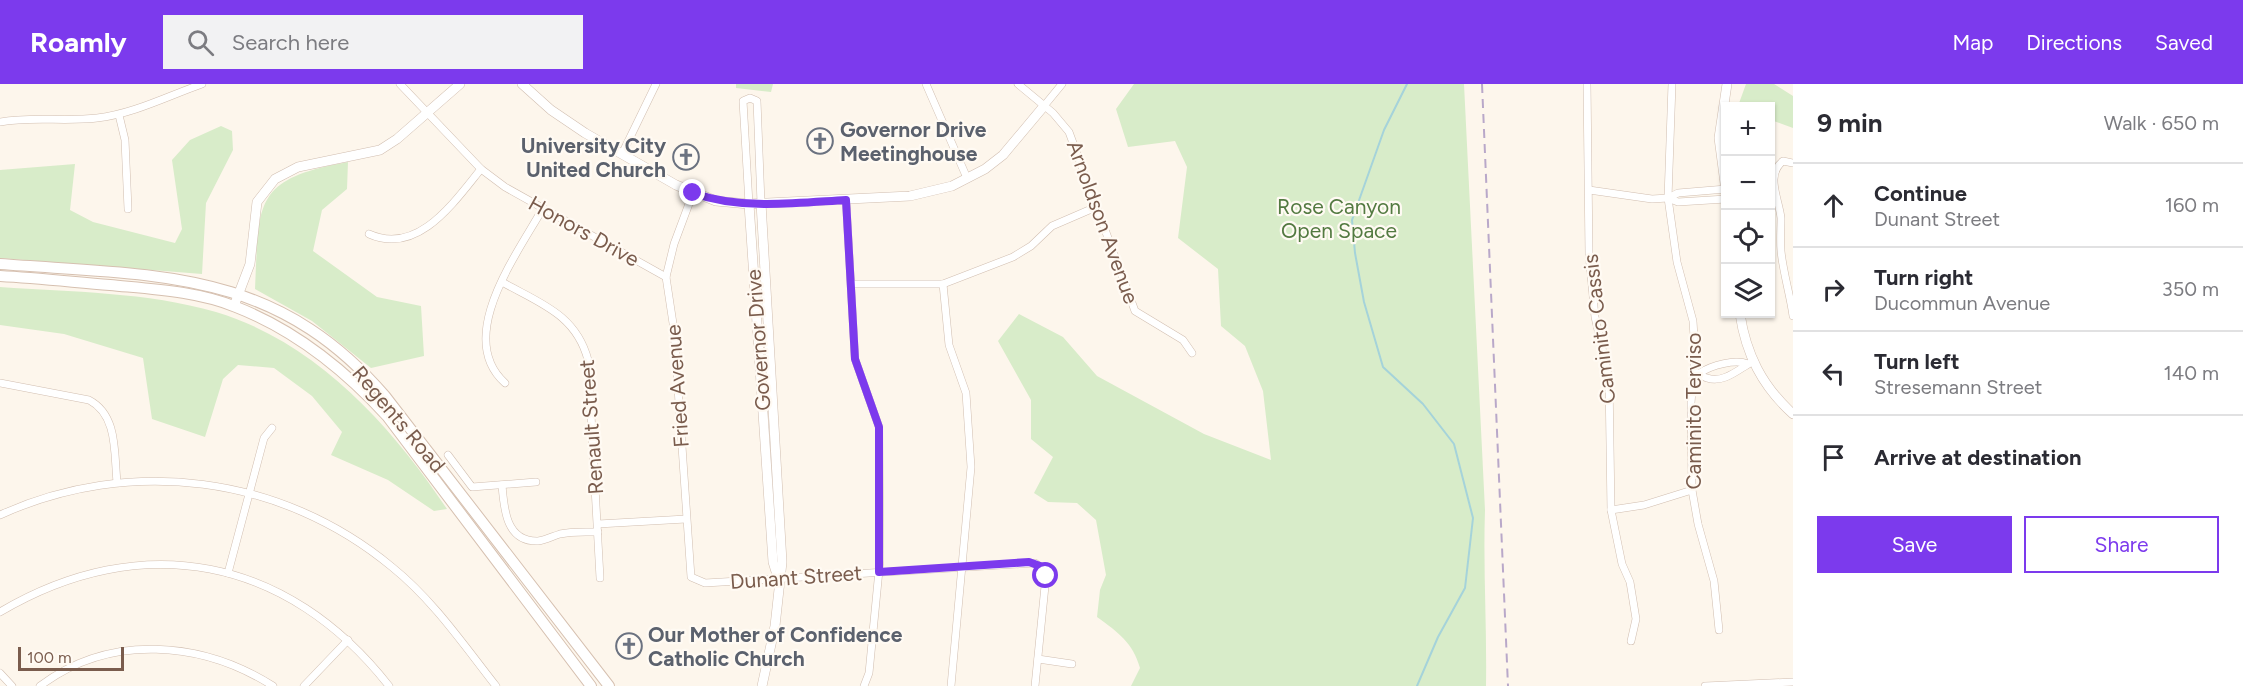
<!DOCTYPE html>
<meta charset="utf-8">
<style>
body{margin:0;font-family:Figtree,sans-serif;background:#f2f2f3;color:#2b2b33}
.controls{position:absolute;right:18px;top:18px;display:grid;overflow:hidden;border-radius:0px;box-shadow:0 2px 4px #0004}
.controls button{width:54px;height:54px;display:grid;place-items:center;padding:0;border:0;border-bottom:2px solid #e1e1e2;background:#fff;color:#2b2b33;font:30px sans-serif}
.scale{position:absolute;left:18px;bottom:15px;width:106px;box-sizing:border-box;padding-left:6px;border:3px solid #7a5c4d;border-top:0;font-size:16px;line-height:21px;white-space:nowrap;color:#7a5c4d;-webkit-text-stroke:4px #fffaf3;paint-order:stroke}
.stop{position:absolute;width:18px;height:18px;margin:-14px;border:4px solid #7c3aed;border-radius:50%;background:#fff}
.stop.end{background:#7c3aed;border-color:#fff;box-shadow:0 2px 6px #0008}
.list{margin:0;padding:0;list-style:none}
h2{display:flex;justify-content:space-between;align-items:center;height:78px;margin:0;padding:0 24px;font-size:26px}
h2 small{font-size:20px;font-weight:400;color:#7c7c81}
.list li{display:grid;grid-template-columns:39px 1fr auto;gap:18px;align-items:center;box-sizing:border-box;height:84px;padding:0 24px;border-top:2px solid #e1e1e2}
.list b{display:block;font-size:22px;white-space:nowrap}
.list p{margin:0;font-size:20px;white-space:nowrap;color:#7c7c81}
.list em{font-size:20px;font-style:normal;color:#7c7c81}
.actions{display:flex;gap:12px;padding:18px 24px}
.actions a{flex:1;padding:14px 0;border:2px solid #7c3aed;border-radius:0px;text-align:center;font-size:21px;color:#7c3aed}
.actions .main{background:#7c3aed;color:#fff}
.icon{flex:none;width:33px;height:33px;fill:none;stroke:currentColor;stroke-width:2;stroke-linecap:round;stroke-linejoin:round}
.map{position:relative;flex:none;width:1793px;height:602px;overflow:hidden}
header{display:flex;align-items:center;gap:36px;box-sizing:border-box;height:84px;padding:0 30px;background:#7c3aed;color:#fff}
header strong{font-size:28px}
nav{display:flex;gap:33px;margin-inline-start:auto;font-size:21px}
.search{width:420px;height:54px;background:#f2f2f3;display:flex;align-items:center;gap:15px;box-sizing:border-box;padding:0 21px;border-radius:0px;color:#7c7c81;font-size:22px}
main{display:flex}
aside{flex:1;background:#fff}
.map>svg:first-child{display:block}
.green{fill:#d8ecc9}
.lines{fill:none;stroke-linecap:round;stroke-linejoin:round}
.stream{stroke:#a5d3da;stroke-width:2}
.minor-casing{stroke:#d1beb0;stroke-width:8}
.tertiary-casing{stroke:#d1beb0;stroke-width:10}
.secondary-casing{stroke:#d6c0b0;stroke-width:12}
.minor{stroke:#fff;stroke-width:7}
.tertiary{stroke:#fff;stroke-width:9}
.secondary{stroke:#fff;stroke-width:10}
.rail{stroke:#b9a8c9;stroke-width:2;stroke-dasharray:9 6;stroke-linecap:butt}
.route{stroke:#7c3aed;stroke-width:8}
.labels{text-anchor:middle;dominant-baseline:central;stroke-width:4.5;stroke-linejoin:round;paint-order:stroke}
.worship-label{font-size:21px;font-weight:bold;fill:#5b616d;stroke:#fffaf3;text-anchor:start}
.park-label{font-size:21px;fill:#537a41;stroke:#fffaf3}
.street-label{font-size:21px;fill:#7a5c4d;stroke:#fffaf3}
</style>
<header>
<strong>Roamly</strong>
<div class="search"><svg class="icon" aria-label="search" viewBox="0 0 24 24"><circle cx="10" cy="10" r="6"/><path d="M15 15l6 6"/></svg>Search here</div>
<nav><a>Map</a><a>Directions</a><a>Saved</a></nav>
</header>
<main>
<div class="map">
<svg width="1793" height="602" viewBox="0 0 1793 602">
<rect width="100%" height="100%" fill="#fdf6ec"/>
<g class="green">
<polygon points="736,0 773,0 771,8 736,4"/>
<path d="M1134 0H1464L1485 426C1483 485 1487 543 1486 602H1131L1140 584C1133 559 1118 548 1097 533L1100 506 1106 491 1096 436 1077 419 1048 418 1034 409 1053 373 1031 355V316L998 257 1019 230 1063 253 1097 292 1204 350 1271 376 1263 307 1245 262 1221 242 1218 185 1178 154 1187 83 1175 57 1128 63 1116 25Z"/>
<polygon points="1746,0 1774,0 1793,12 1793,44 1771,36 1770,22 1738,22"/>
<polygon points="221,42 232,47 233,66 206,119 202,190 0,174 0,86 75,80 70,126 93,138 175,159 182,145 172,76 190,56"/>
<path d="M348 78 347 105 322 126 313 167 377 213 421 222 424 272 371 284 312 237 255 205C259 118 253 95 348 78Z"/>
<path d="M0 203C72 208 147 208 216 228 316 258 391 341 447 425L434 427 388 396 331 371 342 348 312 312 274 284 238 281 223 295 205 353 152 335 143 274 64 250 0 241Z"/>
</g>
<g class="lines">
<polyline class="stream" points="1407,0 1384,46 1352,136 1355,169 1364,218 1383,283 1423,320 1454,360 1473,434 1465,504 1438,553 1417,602"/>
<g class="minor-casing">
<g id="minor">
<polyline points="400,0 481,85 505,103 666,193"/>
<polyline points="926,0 967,94"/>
<polyline points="1018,0 1053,29 1069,48 1135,227 1183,256 1192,269"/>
<polyline points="1587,0 1589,170 1595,233 1609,295 1611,426 1622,480 1630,498 1636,535 1631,557"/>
<polyline points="1672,0 1668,114 1677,178 1693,237 1695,270 1691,319 1692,406 1698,440 1714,497 1719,546"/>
<polyline points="1044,22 1062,0"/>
<polyline points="119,31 125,56 128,125"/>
<path d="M0 38C32 32 65 38 97 34 133 30 168 12 202 0"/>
<polyline points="622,70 656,0"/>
<path d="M1793 79 1783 77C1765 91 1779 115 1781 134 1781 145 1780 156 1781 167 1783 188 1790 210 1793 232"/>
<polyline points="1589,106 1652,115 1668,114 1678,109 1726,105"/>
<polyline points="693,109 674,160 666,193 674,246 691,493 705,499 1035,479 1044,486 1046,492 1035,602"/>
<polyline points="1668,114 1678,118 1726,115"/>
<polyline points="846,115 855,275 879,343 880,476 869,589 864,602"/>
<polyline points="749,120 743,17 750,14 757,17 761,119"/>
<path d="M369 150C418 172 454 118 481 85"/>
<path d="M502 198C539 219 576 230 588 276L600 494"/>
<polyline points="851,200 943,200 1013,173 1031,162 1052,142 1096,123"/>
<polyline points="943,200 949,261 966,309 971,383 951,602"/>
<path d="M1695 288C1700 289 1702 293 1707 294 1724 300 1740 284 1752 278"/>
<path d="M1700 289C1712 281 1735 275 1748 280"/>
<path d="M0 299 89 316C118 331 114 369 117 398"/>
<path d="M505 299C454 253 518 169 543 124"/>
<polyline points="448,371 472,403 536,398"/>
<path d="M502 401C504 425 506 458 538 457 546 456 553 452 560 450 572 447 586 448 598 448"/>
<polyline points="1611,426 1644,421 1692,406"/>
<path d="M0 431C130 372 281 391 392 483 433 516 463 560 496 602"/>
<polyline points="598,440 686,435"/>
<polyline points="228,489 264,354 272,344"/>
<path d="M0 528C142 444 288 473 389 602"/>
<polyline points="1038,575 1072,580"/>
<polyline points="0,589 12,602"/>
<path d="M40 602C110 549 202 557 273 602"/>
<polyline points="304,602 348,556"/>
<polyline points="1705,602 1793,598"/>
</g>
</g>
<g class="tertiary-casing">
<g id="tertiary">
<polyline points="522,0 551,26 585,49 676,101 716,117 749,120 910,112 952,102 985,85 1003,71 1044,22"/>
<polyline points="1726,107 1719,54 1727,0"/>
<polyline points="761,119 782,478 775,542 762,602"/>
<polyline points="749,120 773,478 778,494"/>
<polyline points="234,222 250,180 257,118 275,95 298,83 380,66 397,55 460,0"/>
<path d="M1740 230C1746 270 1762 302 1793 330"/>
</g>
</g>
<g class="secondary-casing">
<g id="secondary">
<path d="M0 180C155 192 274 183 385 312L609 602"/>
<path d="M0 192C37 194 73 198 110 201 151 205 197 207 236 223 295 246 344 285 387 332L591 602"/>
</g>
</g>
<use href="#minor" class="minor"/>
<use href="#tertiary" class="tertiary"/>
<use href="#secondary" class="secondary"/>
<polyline class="rail" points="1482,0 1508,602"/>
</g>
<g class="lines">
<path class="route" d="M693 109C741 126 796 119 846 116L855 275 879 343V488L1029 478 1040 482 1046 492"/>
</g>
<defs>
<g id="church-ring" transform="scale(1.35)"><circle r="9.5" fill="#fffaf3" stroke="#6b7280" stroke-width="1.5"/><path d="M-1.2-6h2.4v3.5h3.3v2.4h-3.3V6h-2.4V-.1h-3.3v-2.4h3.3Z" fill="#6b7280"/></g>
</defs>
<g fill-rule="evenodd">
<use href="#church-ring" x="820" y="57"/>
<use href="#church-ring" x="686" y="73"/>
<use href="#church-ring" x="629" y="562"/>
</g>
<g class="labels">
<g class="worship-label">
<text x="840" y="45">Governor Drive<tspan x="840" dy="24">Meetinghouse</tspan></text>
<text x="666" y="61" text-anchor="end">University City<tspan x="666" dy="24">United Church</tspan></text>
<text x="648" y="550">Our Mother of Confidence<tspan x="648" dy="24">Catholic Church</tspan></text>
</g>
<g class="park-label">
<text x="1339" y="122">Rose Canyon<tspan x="1339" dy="24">Open Space</tspan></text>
</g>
<g class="street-label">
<text transform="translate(1103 138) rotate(70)">Arnoldson Avenue</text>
<text transform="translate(584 147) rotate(29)">Honors Drive</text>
<text transform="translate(1599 245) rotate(-97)">Caminito Cassis</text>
<text transform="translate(758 256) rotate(-94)">Governor Drive</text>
<text transform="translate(677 302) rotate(-94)">Fried Avenue</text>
<text transform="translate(1693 327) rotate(-90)">Caminito Terviso</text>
<text transform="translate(399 335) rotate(50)">Regents Road</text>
<text transform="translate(591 343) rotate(-94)">Renault Street</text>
<text transform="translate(796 493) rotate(-4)">Dunant Street</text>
</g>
</g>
</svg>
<div class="controls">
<button>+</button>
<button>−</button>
<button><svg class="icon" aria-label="locate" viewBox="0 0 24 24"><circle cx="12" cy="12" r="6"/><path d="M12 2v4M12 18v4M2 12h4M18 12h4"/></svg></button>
<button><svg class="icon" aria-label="layers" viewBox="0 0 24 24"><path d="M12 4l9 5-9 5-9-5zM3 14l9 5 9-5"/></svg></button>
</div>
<div class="scale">100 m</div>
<div class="stop" style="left:1046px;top:492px"></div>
<div class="stop end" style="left:693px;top:109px"></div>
</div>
<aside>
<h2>9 min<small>Walk · 650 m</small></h2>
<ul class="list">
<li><svg class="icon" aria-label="ahead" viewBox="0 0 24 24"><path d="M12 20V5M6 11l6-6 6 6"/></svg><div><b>Continue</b><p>Dunant Street</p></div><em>160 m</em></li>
<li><svg class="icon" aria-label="right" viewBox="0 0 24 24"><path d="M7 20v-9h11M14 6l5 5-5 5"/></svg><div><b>Turn right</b><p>Ducommun Avenue</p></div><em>350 m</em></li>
<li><svg class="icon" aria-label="left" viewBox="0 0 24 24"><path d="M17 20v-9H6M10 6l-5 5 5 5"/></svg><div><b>Turn left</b><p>Stresemann Street</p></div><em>140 m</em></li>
<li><svg class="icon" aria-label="arrive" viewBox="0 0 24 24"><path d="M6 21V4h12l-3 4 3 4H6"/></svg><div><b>Arrive at destination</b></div></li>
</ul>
<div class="actions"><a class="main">Save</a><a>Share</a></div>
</aside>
</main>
